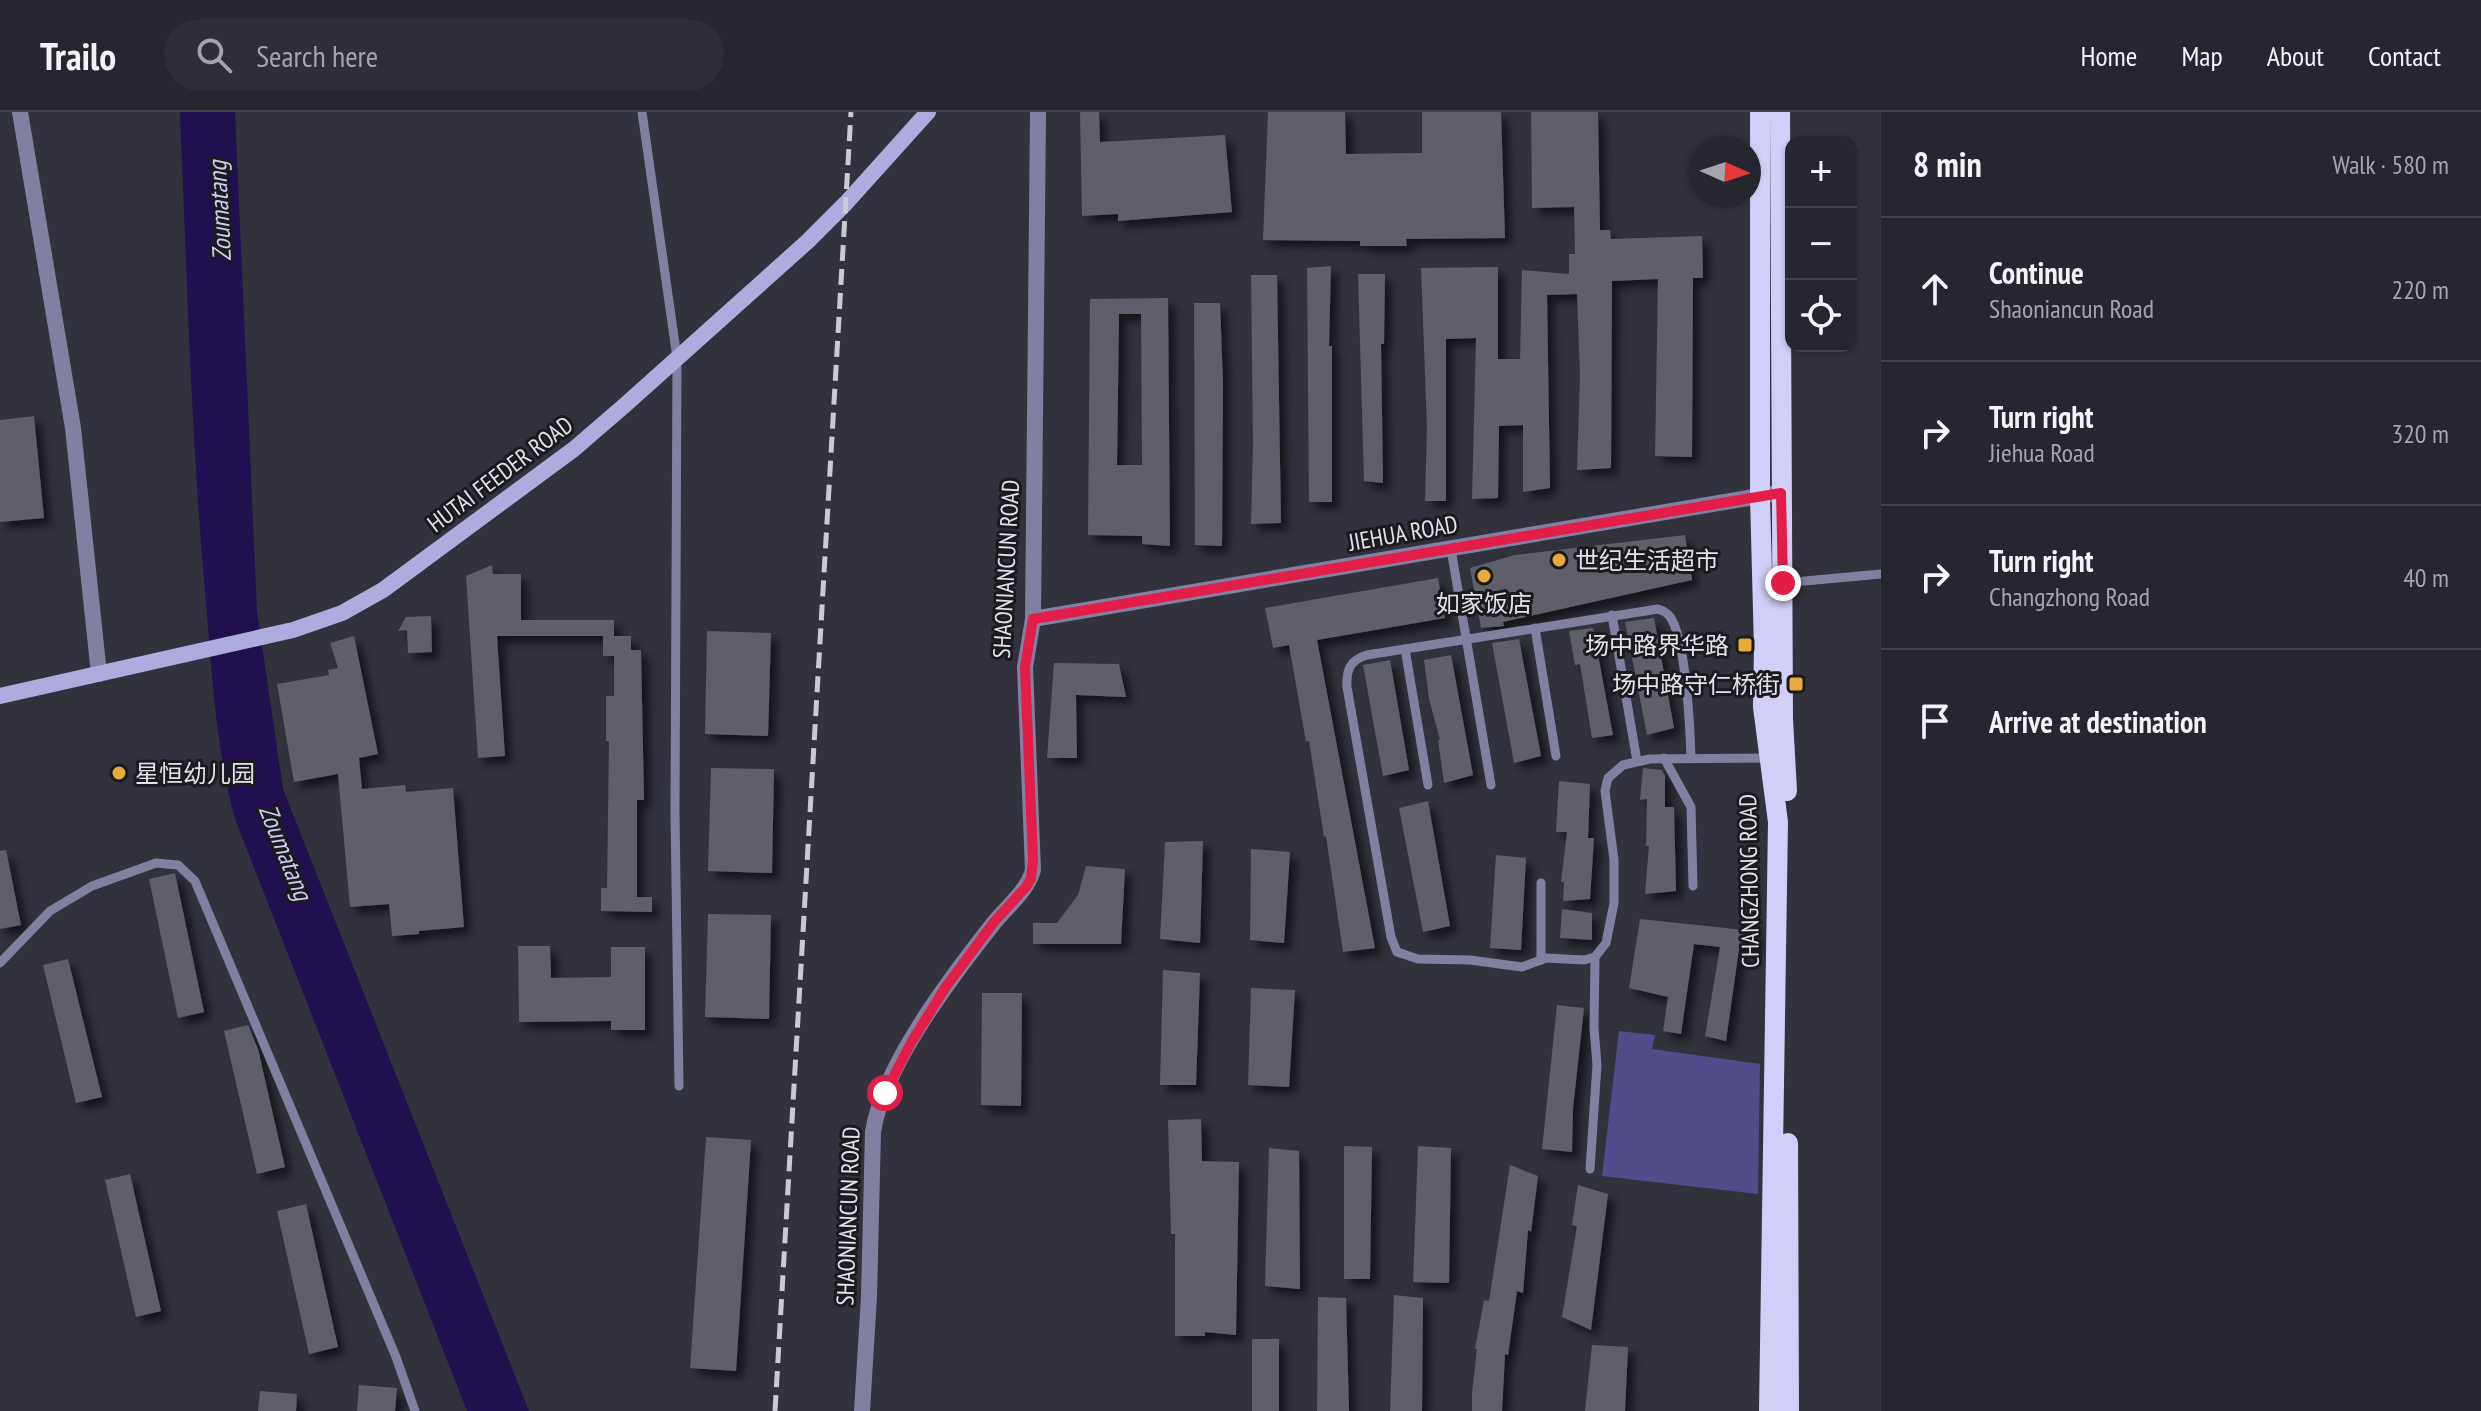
<!DOCTYPE html>
<meta charset="utf-8">
<style>
body{margin:0;font-family:"PT Sans Narrow","Noto Sans SC",sans-serif;background:#2e2e36;color:#f1f3f6}
.controls{position:absolute;right:24px;top:24px;display:grid;overflow:hidden;border-radius:16px;box-shadow:0 2px 6px #0004}
.controls button{width:72px;height:72px;display:grid;place-items:center;padding:0;border:0;border-bottom:2px solid #42434a;background:#26262e;color:#f1f3f6;font:40px sans-serif}
.compass{position:absolute;left:1689px;top:24px;width:72px;height:72px;border-radius:50%;background:#26262e;box-shadow:0 2px 6px #0004;rotate:93deg}
.stop{position:absolute;width:24px;height:24px;margin:-18px;border:6px solid #e11d48;border-radius:50%;background:#fff}
.stop.end{background:#e11d48;border-color:#fff;box-shadow:0 2px 8px #0008}
.list{margin:0;padding:0;list-style:none}
h2{display:flex;justify-content:space-between;align-items:center;height:104px;margin:0;padding:0 32px;font-size:34px}
h2 small{font-size:26px;font-weight:400;color:#a4a5aa}
.list li{display:grid;grid-template-columns:52px 1fr auto;gap:24px;align-items:center;box-sizing:border-box;height:144px;padding:0 32px;border-top:2px solid #42434a}
.list b{display:block;font-size:30px;white-space:nowrap}
.list p{margin:0;font-size:26px;white-space:nowrap;color:#a4a5aa}
.list em{font-size:26px;font-style:normal;color:#a4a5aa}
.icon{flex:none;width:44px;height:44px;fill:none;stroke:currentColor;stroke-width:2;stroke-linecap:round;stroke-linejoin:round}
.map{position:relative;flex:none;width:1881px;height:1299px;overflow:hidden}
header{display:flex;align-items:center;gap:48px;box-sizing:border-box;height:112px;padding:0 40px;background:#26262e;border-bottom:2px solid #42434a}
header strong{font-size:38px}
nav{display:flex;gap:44px;margin-inline-start:auto;font-size:28px}
.search{width:560px;height:72px;background:#2e2e36;display:flex;align-items:center;gap:20px;box-sizing:border-box;padding:0 28px;border-radius:44px;color:#a4a5aa;font-size:30px}
main{display:flex}
aside{flex:1;background:#26262e}
.map>svg:first-child{display:block}
.green{fill:#534c8a}
.water{fill:#20104f}
.building{fill:#5e5e6a;fill-rule:evenodd;filter:url(#shadow)}
.lines{fill:none;stroke-linecap:round;stroke-linejoin:round}
.lane{stroke:#8180a0;stroke-width:9}
.street{stroke:#8180a0;stroke-width:16}
.secondary{stroke:#aeabde;stroke-width:16}
.primary{stroke:#d1cff7;stroke-width:20}
.rail{stroke:#cacad2;stroke-width:5;stroke-dasharray:16 8;stroke-linecap:butt}
.route{stroke:#e11d48;stroke-width:10}
.poi-dot{fill:#eaaa39;stroke:#1a1a1f;stroke-width:3}
.labels{text-anchor:middle;dominant-baseline:central;stroke-width:6;stroke-linejoin:round;paint-order:stroke}
.street-label{font-size:24px;fill:#e2e2e9;stroke:#1a1a1f}
.poi-label{font-size:24px;fill:#e2e2e9;stroke:#1a1a1f;text-anchor:start}
.water-label{font-size:26px;font-style:italic;fill:#cdccf3;stroke:#1a1a1f}
</style>
<header>
<strong>Trailo</strong>
<div class="search"><svg class="icon" aria-label="search" viewBox="0 0 24 24"><circle cx="10" cy="10" r="6"/><path d="M15 15l6 6"/></svg>Search here</div>
<nav><a>Home</a><a>Map</a><a>About</a><a>Contact</a></nav>
</header>
<main>
<div class="map">
<svg width="1881" height="1299" viewBox="0 0 1881 1299">
<defs>
<filter id="shadow"><feDropShadow dx="7" dy="7" stdDeviation="4" flood-color="#0009"/></filter>
</defs>
<rect width="100%" height="100%" fill="#32323d"/>
<polygon class="green" points="1619,919 1655,923 1652,937 1760,952 1758,1082 1602,1064"/>
<path class="water" d="M180 0H235L257 499 283 677 529 1299H467L235 707C216 637 212 563 206 491 191 328 187 164 180 0Z"/>
<g class="building">
<polygon points="1080,0 1099,0 1100,30 1225,23 1232,100 1118,109 1118,102 1082,104"/>
<polygon points="1268,0 1345,0 1346,42 1422,41 1422,0 1501,0 1505,126 1406,127 1407,134 1360,134 1360,129 1263,128"/>
<polygon points="1531,0 1598,0 1600,118 1610,118 1611,127 1702,124 1703,166 1693,166 1692,345 1655,344 1658,167 1612,169 1611,356 1577,358 1580,263 1577,182 1547,183 1550,376 1523,380 1523,313 1499,314 1498,386 1472,387 1476,226 1446,227 1446,389 1425,389 1427,315 1421,156 1498,155 1498,247 1520,247 1522,158 1569,162 1569,142 1575,142 1574,95 1532,96"/>
<polygon points="1331,154 1329,234 1332,234 1332,390 1309,390 1307,156"/>
<polygon points="1358,162 1385,162 1384,232 1381,232 1383,371 1364,369"/>
<polygon points="1251,163 1277,163 1281,411 1251,412 1253,331"/>
<path d="M1168 186 1170 434 1142 432V424L1088 423 1090 187ZM1119 202H1141L1142 353H1117Z"/>
<polygon points="1194,191 1220,191 1223,272 1222,434 1195,433"/>
<polygon points="34,304 44,406 0,410 0,308"/>
<polygon points="1685,423 1692,468 1503,510 1504,514 1481,516 1470,456 1515,443"/>
<polygon points="492,453 493,462 521,462 521,508 614,508 614,524 497,524 505,644 478,646 466,464"/>
<polygon points="1438,466 1445,506 1317,528 1375,836 1343,840 1326,724 1324,725 1309,629 1306,630 1289,533 1273,536 1265,496"/>
<polygon points="431,504 432,540 408,541 407,518 398,519 406,505"/>
<polygon points="1654,506 1674,616 1647,623 1625,510"/>
<polygon points="1593,516 1613,623 1592,626 1580,552 1575,553 1569,519"/>
<polygon points="707,519 771,521 768,624 705,622"/>
<polygon points="354,524 378,642 359,646 362,677 405,673 406,680 453,676 464,815 419,819 419,822 392,824 389,792 350,795 338,662 294,670 277,572 329,563 328,558 338,556 330,531"/>
<polygon points="603,524 631,524 631,538 641,538 644,688 637,688 637,785 652,785 652,800 601,799 601,776 607,776 609,629 606,629 606,584 614,584 614,544 603,544"/>
<polygon points="1519,527 1541,644 1514,651 1492,531"/>
<polygon points="1451,543 1473,663 1444,671 1438,628 1440,628 1429,587 1424,548"/>
<polygon points="1390,548 1409,658 1383,664 1363,553"/>
<polygon points="1054,551 1119,552 1126,585 1076,583 1077,646 1047,646"/>
<polygon points="711,656 774,657 772,761 708,759"/>
<polygon points="1643,656 1662,658 1665,664 1665,695 1674,695 1676,779 1645,782 1649,734 1646,734 1647,687 1640,688"/>
<polygon points="1559,669 1590,672 1588,726 1594,726 1590,787 1563,789 1564,770 1561,770 1567,720 1556,720"/>
<polygon points="1428,689 1450,814 1423,820 1399,696"/>
<polygon points="1203,729 1200,831 1160,827 1165,730"/>
<polygon points="1251,737 1290,740 1284,831 1250,828"/>
<polygon points="6,738 21,813 0,817 0,739"/>
<polygon points="1496,743 1526,746 1521,838 1490,836"/>
<polygon points="1086,754 1125,757 1121,832 1033,832 1033,811 1057,811 1078,783"/>
<polygon points="175,761 204,900 178,906 149,767"/>
<polygon points="1562,797 1592,801 1592,828 1560,826"/>
<polygon points="708,802 771,803 769,907 705,905"/>
<polygon points="1640,807 1754,819 1752,838 1739,837 1726,929 1705,924 1720,835 1694,832 1681,922 1663,919 1668,885 1629,876"/>
<polygon points="518,834 550,834 551,866 611,865 611,835 645,835 645,918 611,918 611,909 519,910"/>
<polygon points="68,847 102,985 76,991 43,853"/>
<polygon points="1163,858 1200,861 1196,973 1160,973"/>
<polygon points="1251,876 1295,878 1289,975 1248,973"/>
<polygon points="982,881 1022,881 1021,994 981,993"/>
<polygon points="1557,893 1584,896 1573,996 1572,1040 1542,1037"/>
<polygon points="248,913 258,937 285,1055 257,1062 224,919"/>
<polygon points="1201,1007 1202,1049 1239,1050 1236,1223 1205,1220 1205,1224 1175,1224 1175,1122 1171,1122 1168,1008"/>
<polygon points="706,1025 751,1028 736,1259 690,1256"/>
<polygon points="1344,1034 1372,1035 1370,1167 1344,1167"/>
<polygon points="1418,1034 1451,1036 1449,1171 1413,1170"/>
<polygon points="1269,1036 1299,1039 1300,1177 1265,1174"/>
<polygon points="1510,1053 1538,1064 1531,1120 1528,1118 1523,1181 1517,1179 1508,1243 1505,1242 1502,1299 1472,1299 1472,1281 1477,1237 1475,1237 1484,1188 1489,1189"/>
<polygon points="130,1062 161,1199 136,1205 105,1068"/>
<polygon points="1578,1073 1608,1082 1591,1218 1562,1205 1577,1114 1572,1113"/>
<polygon points="306,1092 338,1235 309,1242 277,1099"/>
<polygon points="1394,1183 1423,1186 1422,1299 1390,1299"/>
<polygon points="1318,1185 1346,1186 1349,1299 1317,1299"/>
<rect x="1252" y="1227" width="27" height="72"/>
<polygon points="1592,1233 1628,1235 1625,1299 1585,1299"/>
<polygon points="359,1273 397,1276 395,1299 357,1299"/>
<polygon points="260,1279 297,1282 296,1299 258,1299"/>
</g>
<g class="lines">
<g class="lane">
<polyline points="642,0 677,246 675,701 679,974"/>
<polyline points="1451,437 1491,673"/>
<polyline points="1783,471 1881,462"/>
<polyline points="1612,503 1637,649"/>
<polyline points="1535,516 1556,644"/>
<polyline points="1405,537 1428,673"/>
<polyline points="1664,646 1691,695 1693,774"/>
<path d="M1691 646C1690 614 1686 534 1672 508 1669 502 1665 499 1658 497L1367 543C1350 548 1346 558 1347 575L1391 825 1397 840 1418 847 1470 848 1522 855 1546 846 1584 848 1595 845 1606 831 1614 791V748L1605 679 1608 666 1623 653 1650 647 1769 646"/>
<polyline points="1541,848 1541,771"/>
<polyline points="0,851 50,799 92,774 156,751 178,753 195,769 396,1245 415,1299"/>
<polyline points="1590,1057 1597,953 1594,916 1595,845"/>
</g>
<g class="street">
<polyline points="20,0 73,316 99,562"/>
<polyline points="1033,507 1772,382"/>
<path d="M862 1299 869 1184 873 1020C883 954 952 864 993 812 1007 794 1027 780 1033 758L1025 555 1033 507 1038 0"/>
</g>
<polyline class="secondary" points="0,584 293,518 342,501 383,478 574,337 625,293 808,129 846,91 928,0"/>
<g class="primary">
<polyline points="1760,0 1760,385 1764,536 1763,595 1778,710 1769,1299"/>
<polyline points="1780,0 1783,607 1787,679"/>
<polyline points="1788,1031 1789,1299"/>
</g>
<polyline class="rail" points="775,1299 851,0"/>
</g>
<g class="lines">
<polyline class="route" points="885,981 911,931 945,876 994,810 1026,775 1031,766 1033,748 1025,555 1033,507 1781,381 1783,471"/>
</g>
<g class="poi-dot">
<circle cx="1559" cy="448" r="8"/>
<circle cx="1484" cy="464" r="8"/>
<rect x="1737" y="525" width="16" height="16" rx="4"/>
<rect x="1788" y="564" width="16" height="16" rx="4"/>
<circle cx="119" cy="661" r="8"/>
</g>
<g class="labels">
<g class="street-label">
<text transform="translate(500 362) rotate(-37)">HUTAI FEEDER ROAD</text>
<text transform="translate(1403 421) rotate(-10)">JIEHUA ROAD</text>
<text transform="translate(1006 457) rotate(-87)">SHAONIANCUN ROAD</text>
<text transform="translate(1749 769) rotate(-91)">CHANGZHONG ROAD</text>
<text transform="translate(848 1104) rotate(-88)">SHAONIANCUN ROAD</text>
</g>
<g class="poi-label">
<text x="1575" y="448">世纪生活超市</text>
<text x="1484" y="491" text-anchor="middle">如家饭店</text>
<text x="1729" y="533" text-anchor="end">场中路界华路</text>
<text x="1780" y="572" text-anchor="end">场中路守仁桥街</text>
<text x="135" y="661">星恒幼儿园</text>
</g>
<g class="water-label">
<text transform="translate(219 99) rotate(-93)">Zoumatang</text>
<text transform="translate(286 740) rotate(68)">Zoumatang</text>
</g>
</g>
</svg>
<div class="controls">
<button>+</button>
<button>−</button>
<button><svg class="icon" aria-label="locate" viewBox="0 0 24 24"><circle cx="12" cy="12" r="6"/><path d="M12 2v4M12 18v4M2 12h4M18 12h4"/></svg></button>
</div>
<svg class="compass" viewBox="-18 -18 36 36"><path d="M0-13l5 13h-10z" fill="#e53935"/><path d="M0 13l5-13h-10z" fill="#a4a5aa"/></svg>
<div class="stop" style="left:885px;top:981px"></div>
<div class="stop end" style="left:1783px;top:471px"></div>
</div>
<aside>
<h2>8 min<small>Walk · 580 m</small></h2>
<ul class="list">
<li><svg class="icon" aria-label="ahead" viewBox="0 0 24 24"><path d="M12 20V5M6 11l6-6 6 6"/></svg><div><b>Continue</b><p>Shaoniancun Road</p></div><em>220 m</em></li>
<li><svg class="icon" aria-label="right" viewBox="0 0 24 24"><path d="M7 20v-9h11M14 6l5 5-5 5"/></svg><div><b>Turn right</b><p>Jiehua Road</p></div><em>320 m</em></li>
<li><svg class="icon" aria-label="right" viewBox="0 0 24 24"><path d="M7 20v-9h11M14 6l5 5-5 5"/></svg><div><b>Turn right</b><p>Changzhong Road</p></div><em>40 m</em></li>
<li><svg class="icon" aria-label="arrive" viewBox="0 0 24 24"><path d="M6 21V4h12l-3 4 3 4H6"/></svg><div><b>Arrive at destination</b></div></li>
</ul>
</aside>
</main>
